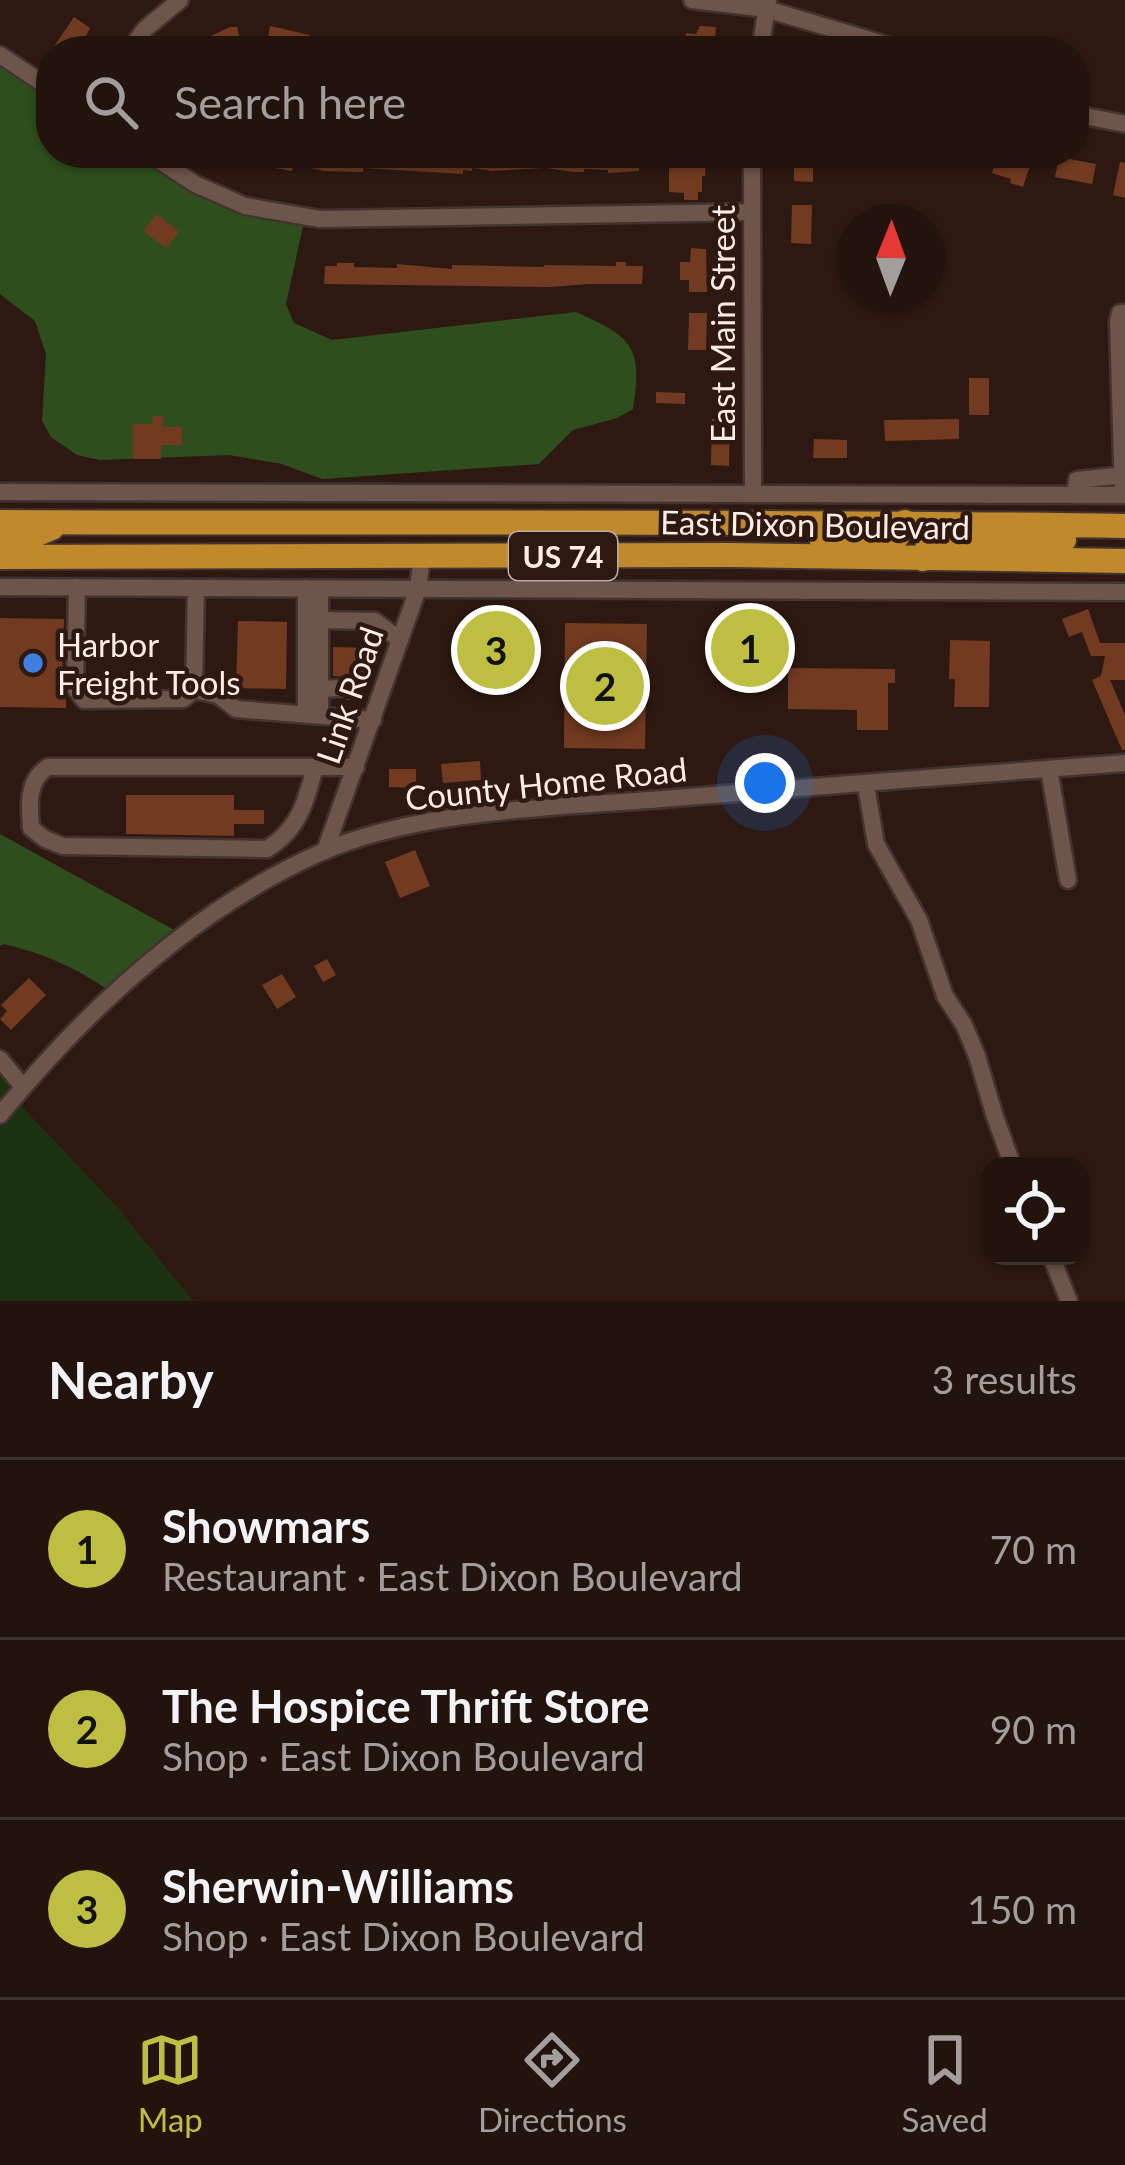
<!DOCTYPE html>
<meta charset="utf-8">
<style>
body{margin:0;font-family:Lato,sans-serif;background:#2a1c16;color:#f1f3f6}
.controls{position:absolute;right:36px;bottom:36px;display:grid;overflow:hidden;border-radius:24px;box-shadow:0 3px 9px #0004}
.controls button{width:108px;height:108px;display:grid;place-items:center;padding:0;border:0;border-bottom:3px solid #3f322e;background:#22130d;color:#f1f3f6;font:60px sans-serif}
.compass{position:absolute;left:837px;top:204px;width:108px;height:108px;border-radius:50%;background:#22130d;box-shadow:0 3px 9px #0004;rotate:1deg}
.you{position:absolute;left:765px;top:783px;width:42px;height:42px;margin:-30px;border:9px solid #fff;border-radius:50%;background:#1a73e8;box-shadow:0 0 0 18px #1a73e833}
.badge{display:grid;place-items:center;width:78px;height:78px;border-radius:50%;background:#bebf42;color:#111;font-size:39px;font-weight:700}
.pin{position:absolute;translate:-50% -50%;border:6px solid #fff;box-shadow:0 3px 12px #0006}
.list{margin:0;padding:0;list-style:none}
h2{display:flex;justify-content:space-between;align-items:center;height:156px;margin:0;padding:0 48px;font-size:51px}
h2 small{font-size:39px;font-weight:400;color:#a29e9d}
.list li{display:grid;grid-template-columns:78px 1fr auto;gap:36px;align-items:center;box-sizing:border-box;height:180px;padding:0 48px;border-top:3px solid #3f322e}
.list b{display:block;font-size:45px;white-space:nowrap}
.list p{margin:0;font-size:39px;white-space:nowrap;color:#a29e9d}
.list em{font-size:39px;font-style:normal;color:#a29e9d}
.icon{flex:none;width:66px;height:66px;fill:none;stroke:currentColor;stroke-width:2;stroke-linecap:round;stroke-linejoin:round}
.map{position:relative;flex:none;width:1125px;height:1301px;overflow:hidden}
.search{position:absolute;background:#22130d;box-shadow:0 3px 9px #0004;left:36px;right:36px;top:36px;height:132px;display:flex;align-items:center;gap:30px;box-sizing:border-box;padding:0 42px;border-radius:48px;color:#a29e9d;font-size:45px}
.sheet{height:696px;background:#22130d}
nav{display:flex;justify-content:space-around;align-items:center;box-sizing:border-box;height:168px;border-top:3px solid #3f322e;background:#22130d;font-size:33px;color:#a29e9d}
nav a{display:grid;justify-items:center;gap:6px}
nav .on{color:#bebf42}
.map>svg:first-child{display:block}
.green{fill:#1b310f}
.forest{fill:#2e4f1d}
.building{fill:#723b21}
.lines{fill:none;stroke-linecap:round;stroke-linejoin:round}
.minor-tunnel{stroke:#4c3931;stroke-width:16;stroke-dasharray:16 8;stroke-linecap:butt}
.minor-casing{stroke:#43332f;stroke-width:21}
.highway-casing{stroke:#43332f;stroke-width:28}
.minor{stroke:#6d554b;stroke-width:16}
.highway{stroke:#bf892c;stroke-width:24}
.shop-dot{fill:#3f7fe0;stroke:#2d1911;stroke-width:4.5}
.labels{text-anchor:middle;dominant-baseline:central;stroke-width:9;stroke-linejoin:round;paint-order:stroke}
.shield{fill:#2d1911;stroke:#beada7;stroke-width:3}
.shield-label{font-size:30px;font-weight:bold;fill:#fcede7}
.street-label{font-size:33px;fill:#fcede7;stroke:#2d1911}
.poi-label{font-size:33px;fill:#fcede7;stroke:#2d1911;text-anchor:start}
</style>
<div class="map">
<svg width="1125" height="1301" viewBox="0 0 1125 1301">
<rect width="100%" height="100%" fill="#2d1911"/>
<polygon class="green" points="0,1059 23,1087 14,1098 117,1207 193,1301 0,1301"/>
<g class="forest">
<path d="M0 55 51 89V153H148L195 184 305 217 286 304 294 323 332 340 576 312C632 337 643 346 633 409L617 418 573 430 539 464 322 479 282 464 229 455 100 460 77 455 51 437 42 421 46 354 35 321 0 294Z"/>
<path d="M0 834 185 936 114 994C77 968 48 955 4 944L0 946Z"/>
</g>
<g class="building">
<polygon points="74,17 90,28 85,38 87,39 77,51 51,51"/>
<polygon points="270,26 310,35 308,51 284,47 284,51 270,51 271,45 267,44"/>
<polygon points="700,26 716,27 714,51 696,51 696,46 685,45 686,33 696,34"/>
<polygon points="230,27 237,27 241,44 230,47 231,51 206,51 204,39"/>
<polygon points="227,153 640,153 639,171 608,173 608,170 584,169 584,172 573,172 546,168 492,171 472,168 472,171 463,170 463,174 363,168 363,172 324,171 293,164 292,171 256,165"/>
<polygon points="794,153 813,153 813,182 794,181"/>
<polygon points="998,153 1017,157 1019,153 1034,153 1023,187 1010,183 1011,179 992,173"/>
<polygon points="683,156 706,156 705,176 702,176 702,192 698,192 698,200 684,200 684,193 669,192 669,165 683,165"/>
<polygon points="1059,157 1096,164 1092,184 1055,177"/>
<polygon points="1120,162 1125,163 1125,198 1113,195"/>
<polygon points="792,205 812,205 811,244 791,243"/>
<polygon points="157,214 179,232 166,248 143,231"/>
<polygon points="691,248 706,249 707,292 689,292 689,280 680,280 680,262 690,262"/>
<polygon points="616,262 626,262 626,266 643,266 642,284 587,284 550,287 324,284 325,266 337,266 337,263 354,263 354,267 397,268 397,264 452,269 452,265 544,267 544,265 616,266"/>
<polygon points="689,313 707,313 706,350 688,350"/>
<rect x="969" y="378" width="20" height="37"/>
<polygon points="656,392 685,393 685,404 656,403"/>
<polygon points="153,416 163,416 163,427 182,427 182,445 161,445 161,459 133,459 133,424 153,424"/>
<polygon points="712,419 730,419 729,466 711,465"/>
<polygon points="959,419 959,439 885,441 884,420"/>
<polygon points="814,439 847,440 847,458 813,458"/>
<polygon points="1088,609 1100,643 1125,643 1125,680 1110,680 1125,715 1125,750 1122,750 1092,680 1101,676 1105,656 1091,656 1082,632 1069,637 1062,619"/>
<polygon points="0,618 64,619 62,688 66,698 66,708 0,707"/>
<polygon points="238,621 287,622 286,689 236,688"/>
<polygon points="476,623 517,624 516,677 475,676"/>
<polygon points="565,623 647,624 645,749 564,748"/>
<polygon points="734,624 765,624 765,675 734,672"/>
<polygon points="950,640 990,641 989,707 954,707 955,679 949,679"/>
<polygon points="333,647 368,648 367,678 360,678 360,700 346,700 353,695 355,689 349,677 333,676"/>
<polygon points="788,668 895,669 895,683 888,683 888,730 857,730 857,710 788,709"/>
<polygon points="480,761 481,780 443,783 441,764"/>
<polygon points="389,769 416,769 416,788 389,787"/>
<polygon points="126,795 234,795 234,810 264,810 264,824 234,824 234,836 126,834"/>
<polygon points="415,850 430,886 400,898 385,862"/>
<polygon points="327,959 336,975 323,982 314,966"/>
<polygon points="282,974 296,997 277,1009 262,985"/>
<polygon points="29,978 46,995 11,1030 0,1019 7,1011 1,1005"/>
</g>
<g class="lines">
<polyline class="minor-tunnel" points="342,688 360,688"/>
<g class="minor-casing">
<g id="minor">
<polyline points="692,0 766,9 907,51"/>
<polyline points="129,51 145,29 180,0"/>
<polyline points="760,51 768,0"/>
<polyline points="0,55 51,89"/>
<polyline points="1074,114 1125,124"/>
<polyline points="148,153 195,184 245,206 320,219 751,212"/>
<polyline points="752,153 753,494"/>
<polyline points="0,492 1125,495"/>
<polyline points="1075,495 1077,480 1125,475"/>
<polyline points="1123,495 1118,322 1120,313 1125,313"/>
<polyline points="0,587 1125,592"/>
<polyline points="77,587 75,688 84,700 183,699 194,690 196,588"/>
<polyline points="320,589 320,715"/>
<polyline points="320,620 375,621 400,640"/>
<polyline points="320,689 342,688"/>
<polyline points="194,690 218,695 236,709 373,720"/>
<polyline points="306,713 306,588"/>
<path d="M315 767C306 802 299 829 267 849L63 846 45 839 31 828C29 804 27 780 48 767H356"/>
<polyline points="1049,769 1068,880"/>
<polyline points="866,785 876,844 919,920 945,996 964,1025 977,1056 995,1117 1013,1166"/>
<polyline points="325,851 418,589 422,556"/>
<polyline points="0,1059 23,1087"/>
<path d="M0 1115C87 1009 195 908 322 852 421 809 554 808 662 799 816 787 971 774 1125 763"/>
<polyline points="1051,1256 1069,1301"/>
</g>
</g>
<g class="highway-casing">
<g id="highway">
<path d="M0 522C375 524 750 520 1125 526"/>
<polyline points="0,539 26,539 52,528"/>
<polyline points="822,541 888,541 896,538 905,522"/>
<polyline points="0,557 732,555 1125,561"/>
<polyline points="923,559 928,546 938,542 1064,540"/>
</g>
</g>
<use href="#minor" class="minor"/>
<use href="#highway" class="highway"/>
</g>
<circle class="shop-dot" cx="33" cy="663" r="12"/>
<g class="labels">
<rect class="shield" x="509" y="532" width="108" height="48" rx="9"/>
<g class="shield-label">
<text x="563" y="556">US 74</text>
</g>
<g class="street-label">
<text transform="translate(722 324) rotate(-90)">East Main Street</text>
<text transform="translate(815 524) rotate(1)">East Dixon Boulevard</text>
<text transform="translate(349 695) rotate(-71)">Link Road</text>
<text transform="translate(546 783) rotate(-6)">County Home Road</text>
</g>
<g class="poi-label">
<text x="57" y="644">Harbor<tspan x="57" dy="38">Freight Tools</tspan></text>
</g>
</g>
</svg>
<div class="controls">
<button><svg class="icon" aria-label="locate" viewBox="0 0 24 24"><circle cx="12" cy="12" r="6"/><path d="M12 2v4M12 18v4M2 12h4M18 12h4"/></svg></button>
</div>
<svg class="compass" viewBox="-18 -18 36 36"><path d="M0-13l5 13h-10z" fill="#e53935"/><path d="M0 13l5-13h-10z" fill="#a29e9d"/></svg>
<div class="you"></div>
<div class="pin badge" style="left:750px;top:648px">1</div>
<div class="pin badge" style="left:605px;top:686px">2</div>
<div class="pin badge" style="left:496px;top:650px">3</div>
<div class="search"><svg class="icon" aria-label="search" viewBox="0 0 24 24"><circle cx="10" cy="10" r="6"/><path d="M15 15l6 6"/></svg>Search here</div>
</div>
<section class="sheet">
<h2>Nearby<small>3 results</small></h2>
<ul class="list">
<li><span class="badge">1</span><div><b>Showmars</b><p>Restaurant · East Dixon Boulevard</p></div><em>70 m</em></li>
<li><span class="badge">2</span><div><b>The Hospice Thrift Store</b><p>Shop · East Dixon Boulevard</p></div><em>90 m</em></li>
<li><span class="badge">3</span><div><b>Sherwin-Williams</b><p>Shop · East Dixon Boulevard</p></div><em>150 m</em></li>
</ul>
</section>
<nav>
<a class="on"><svg class="icon" aria-label="map" viewBox="0 0 24 24"><path d="M3 6l6-2 6 2 6-2v14l-6 2-6-2-6 2zM9 4v14M15 6v14"/></svg>Map</a>
<a><svg class="icon" aria-label="directions" viewBox="0 0 24 24"><path d="M12 3l9 9-9 9-9-9zM9 14v-3h6M13 9l2 2-2 2"/></svg>Directions</a>
<a><svg class="icon" aria-label="saved" viewBox="0 0 24 24"><path d="M7 4h10v16l-5-4-5 4z"/></svg>Saved</a>
</nav>
